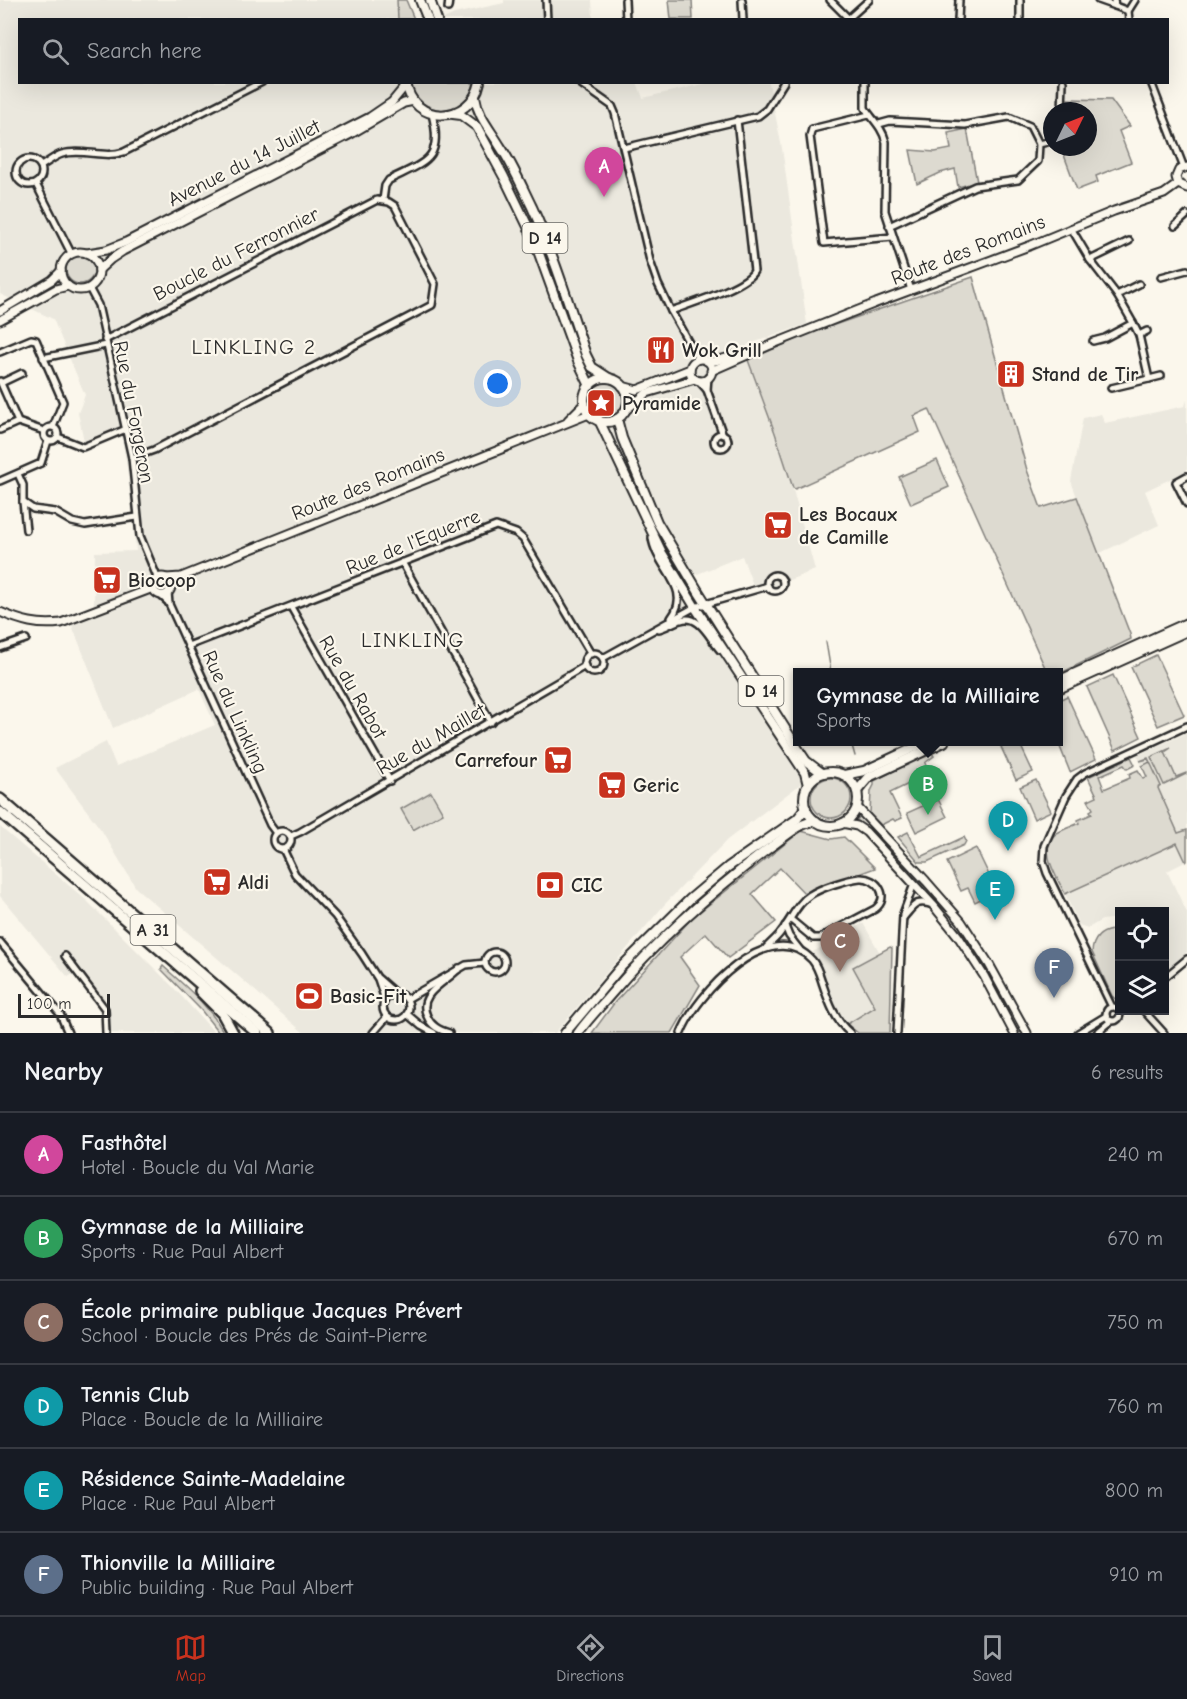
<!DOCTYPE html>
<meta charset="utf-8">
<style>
body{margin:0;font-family:"Comic Neue",sans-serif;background:#20242c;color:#f1f3f6}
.controls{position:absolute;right:18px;bottom:18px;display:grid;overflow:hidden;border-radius:0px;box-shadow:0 6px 24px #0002}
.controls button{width:54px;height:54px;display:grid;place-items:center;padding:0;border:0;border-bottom:2px solid #363941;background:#171b24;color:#f1f3f6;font:30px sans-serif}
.compass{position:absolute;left:1043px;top:102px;width:54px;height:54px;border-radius:50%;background:#171b24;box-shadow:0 6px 24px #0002;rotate:47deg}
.scale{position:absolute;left:18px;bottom:15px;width:92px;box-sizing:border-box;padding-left:6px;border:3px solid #2b2b2b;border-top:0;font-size:16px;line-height:21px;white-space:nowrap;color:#2b2b2b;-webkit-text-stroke:4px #fbf7ec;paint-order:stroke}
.you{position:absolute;left:498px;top:384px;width:21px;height:21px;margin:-15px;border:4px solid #fff;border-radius:50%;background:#1a73e8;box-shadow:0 0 0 9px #1a73e833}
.badge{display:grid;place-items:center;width:39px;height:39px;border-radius:50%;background:#c8321e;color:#fff;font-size:20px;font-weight:700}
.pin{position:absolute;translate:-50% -50px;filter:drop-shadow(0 2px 3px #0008)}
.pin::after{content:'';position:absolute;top:32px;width:21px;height:18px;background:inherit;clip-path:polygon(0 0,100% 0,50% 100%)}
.popup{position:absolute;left:793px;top:668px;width:270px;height:78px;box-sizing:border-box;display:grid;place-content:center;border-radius:0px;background:#171b24;filter:drop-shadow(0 2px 4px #0005);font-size:20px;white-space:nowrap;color:#9ea1a6}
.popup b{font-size:22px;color:#f1f3f6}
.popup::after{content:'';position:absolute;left:50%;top:100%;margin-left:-12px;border:12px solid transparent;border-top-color:#171b24}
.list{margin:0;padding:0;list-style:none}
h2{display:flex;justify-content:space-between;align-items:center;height:78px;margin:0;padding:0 24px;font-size:26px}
h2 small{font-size:20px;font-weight:400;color:#9ea1a6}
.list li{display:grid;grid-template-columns:39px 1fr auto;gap:18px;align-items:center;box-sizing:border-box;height:84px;padding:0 24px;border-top:2px solid #363941}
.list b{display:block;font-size:22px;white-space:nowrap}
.list p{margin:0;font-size:20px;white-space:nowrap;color:#9ea1a6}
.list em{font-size:20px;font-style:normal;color:#9ea1a6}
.icon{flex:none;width:33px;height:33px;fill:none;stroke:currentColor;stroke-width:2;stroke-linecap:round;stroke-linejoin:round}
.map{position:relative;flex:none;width:1187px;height:1033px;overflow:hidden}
.search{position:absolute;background:#171b24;box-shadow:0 6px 24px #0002;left:18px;right:18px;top:18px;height:66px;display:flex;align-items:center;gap:15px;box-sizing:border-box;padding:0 21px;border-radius:0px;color:#9ea1a6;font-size:22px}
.sheet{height:582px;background:#171b24}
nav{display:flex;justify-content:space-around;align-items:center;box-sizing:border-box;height:84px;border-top:2px solid #363941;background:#171b24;font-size:16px;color:#9ea1a6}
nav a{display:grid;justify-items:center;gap:3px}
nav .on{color:#c8321e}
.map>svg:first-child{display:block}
.built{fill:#ebe8de}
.green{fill:#dddad0;stroke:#84827e;stroke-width:1.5}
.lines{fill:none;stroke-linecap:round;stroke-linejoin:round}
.stream{stroke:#7b7a75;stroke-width:1.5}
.street-casing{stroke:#2b2b2b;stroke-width:10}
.secondary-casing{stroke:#2b2b2b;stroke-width:11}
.primary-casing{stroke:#2b2b2b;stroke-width:12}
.highway-casing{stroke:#2b2b2b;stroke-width:14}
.street{stroke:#fbf7ec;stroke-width:5}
.secondary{stroke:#fbf7ec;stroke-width:7}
.primary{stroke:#fbf7ec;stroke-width:8}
.highway{stroke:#fbf7ec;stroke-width:9}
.labels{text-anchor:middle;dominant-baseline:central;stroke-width:4.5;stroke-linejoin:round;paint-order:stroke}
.shield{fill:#fbf7ec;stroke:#696865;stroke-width:1.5}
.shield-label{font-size:18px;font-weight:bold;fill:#2b2b2b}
.street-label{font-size:20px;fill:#2b2b2b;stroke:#fbf7ec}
.poi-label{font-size:20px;font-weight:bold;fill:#2b2b2b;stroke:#fbf7ec;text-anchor:start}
.neighbourhood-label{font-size:21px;letter-spacing:1.5px;fill:#2b2b2b;stroke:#fbf7ec}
</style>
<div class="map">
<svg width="1187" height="1033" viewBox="0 0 1187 1033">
<rect width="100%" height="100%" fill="#fbf7ec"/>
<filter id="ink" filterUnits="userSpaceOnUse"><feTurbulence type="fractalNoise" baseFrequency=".0167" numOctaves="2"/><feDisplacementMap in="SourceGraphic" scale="12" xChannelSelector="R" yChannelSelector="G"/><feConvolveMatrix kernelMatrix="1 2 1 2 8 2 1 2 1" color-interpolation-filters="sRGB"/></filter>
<g filter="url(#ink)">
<g class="built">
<polygon points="0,0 397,0 398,19 20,20 20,82 637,82 643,98 707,83 769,83 782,148 807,324 747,345 748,360 790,479 815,570 756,593 742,556 695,575 797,738 798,742 800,742 822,768 813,772 798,786 727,840 665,904 555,1033 304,1033 136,888 102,831 55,768 106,742 116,766 215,725 199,689 113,728 71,623 94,604 95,552 136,551 127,467 120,427 84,441 78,413 85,395 53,319 0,294"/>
<polygon points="504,0 592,0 593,19 442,20 454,14 504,3"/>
<polygon points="1187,400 1187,471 1145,491 1159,525 1098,554 1071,481 1083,418 1101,414 1105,423 1185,406"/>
<polygon points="1187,733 1187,861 1167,871 1187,913 1187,952 1166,971 1164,912 1120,912 1119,918 1102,920 1088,928 1079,925 1065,894 1177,843 1137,755"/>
<polygon points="0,827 86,900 174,988 215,1033 110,1033 110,1014 106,1004 80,970 68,977 0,896"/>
<polygon points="863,923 880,953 853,967 875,1007 847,1024 835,1004 821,965 813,952"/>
</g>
<g class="green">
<polygon points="397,0 406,0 414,19 398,19"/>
<polygon points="669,0 692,0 693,19 671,19"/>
<path d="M410 83H474C467 119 419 118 410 83Z"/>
<polygon points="1068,99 1111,100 1130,126 1119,131 1131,162 1096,176 1098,182 1077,190 1061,147 1088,147 1088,111 1067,111"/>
<polygon points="967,129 977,182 958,187 955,169 940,173 917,184 910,150 935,152 951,149 948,133"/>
<circle cx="80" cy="270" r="14"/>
<polygon points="973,277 1027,470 1041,508 1077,497 1130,634 1131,639 1059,674 1047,672 929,409 914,416 920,432 795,489 793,488 775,433 748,360 811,333"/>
<circle cx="606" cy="401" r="18"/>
<polygon points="937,460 949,487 911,504 899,477"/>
<polygon points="1156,655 1184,715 1158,726 1131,667"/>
<polygon points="1113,675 1141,737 1115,750 1087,687"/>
<polygon points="1067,696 1096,759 1070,772 1058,742 1059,700"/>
<polygon points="1012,742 1019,742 1033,772 1016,780 1001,747"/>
<polygon points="1171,748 1165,752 1176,777 1186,773 1186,774 1164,785 1151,757"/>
<polygon points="931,752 934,756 925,763 929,774 890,793 902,818 895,821 893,819 881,825 870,814 871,791 874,785 874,781"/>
<path d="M1131 757 1135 765 1127 769 1124 765 1099 776 1104 789 1130 778 1129 774 1138 770 1143 778 1147 777 1142 766 1150 762 1148 759 1140 761 1148 758 1161 786 1158 788 1178 833 1187 830V861L1186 862 1177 843 1065 894C1058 878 1036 849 1057 833 1064 829 1073 826 1079 823L1078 820 1092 814 1090 811 1093 809 1088 800 1097 796 1088 777Z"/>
<circle cx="831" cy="798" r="20"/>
<polygon points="1036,780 1051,811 1034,819 1020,787"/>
<polygon points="431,792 443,813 413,830 401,809"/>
<polygon points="938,799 947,817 916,832 907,813"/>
<polygon points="860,816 955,919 979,954 1023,1033 1020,1033 979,961 951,922 871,832 856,821"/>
<polygon points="801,831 831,839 844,837 875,868 805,894 780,868 752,894 776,922 728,958 706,933 680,957 700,985 672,1033 592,1033 615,1002 692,918"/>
<polygon points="908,832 921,857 964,837 966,841 964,845 927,862 919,862 898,837"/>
<polygon points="976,848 990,877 998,874 1004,887 975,902 968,888 961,891 947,862"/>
<path d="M1112 930 1119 932V1002L1112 996 1092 952C1093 940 1099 932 1112 930Z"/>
<polygon points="890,947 892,948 890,1033 858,1033 847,1024 875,1007 853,967"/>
<path d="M163 966C186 987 209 1005 224 1033H219L201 1010 161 969Z"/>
</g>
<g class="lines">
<g class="stream">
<polyline points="826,642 831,672"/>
<polyline points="851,742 855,756"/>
</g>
<g class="street-casing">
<g id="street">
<polyline points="546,0 547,20"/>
<polyline points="625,0 626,20"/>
<polyline points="742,0 743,20"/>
<polyline points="830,0 850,20"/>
<polyline points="1098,0 1115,6"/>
<polyline points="1114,0 1115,6 1128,11 1129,20"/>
<polyline points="448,8 449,0"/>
<polyline points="1128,11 1135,0"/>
<polyline points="849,18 869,0"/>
<polyline points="958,20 959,0"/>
<polyline points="1020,20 1020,0"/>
<polyline points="578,82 612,106 615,113 650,261 658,284 671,311 698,359"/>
<path d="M865 82V108C873 120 882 127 886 142L885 211 911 290"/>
<polyline points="1151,82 1184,168"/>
<polyline points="1062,111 1063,82"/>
<polyline points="869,115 812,129 810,136 824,243 893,237"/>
<polyline points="879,124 890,121 965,125 1009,117 1030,126 1039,144 1038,161 1018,180 975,186 889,226"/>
<polyline points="1039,144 1052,141"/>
<polyline points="624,148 758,116 767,109 784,82"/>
<circle cx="29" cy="172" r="13"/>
<path d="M41 166C48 162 55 156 62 154 83 148 104 159 124 152L262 82"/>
<polyline points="36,184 71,253"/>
<path d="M383 200 385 186 389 180C425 162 444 160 432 114"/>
<polyline points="1175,226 1187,215"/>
<polyline points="1071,228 1090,260 1117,295 1133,323 1139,335 1149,379 1111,388"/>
<polyline points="1090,260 1129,241"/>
<polyline points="1161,277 1187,270"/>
<polyline points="89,288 98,305 132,458 140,536 157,577"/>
<polyline points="1117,295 1139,284"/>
<path d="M671 311C689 304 746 287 754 271L737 120"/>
<polyline points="1139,335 1147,331"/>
<polyline points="105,340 377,200 389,202 395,206 435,284 432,305 154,450 132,458"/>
<polyline points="1093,341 1105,338 1133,323"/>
<polyline points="0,352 31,339 36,340 63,402 53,427"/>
<polyline points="43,358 106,345"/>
<polyline points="1149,379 1161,376"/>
<polyline points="698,380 707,390 723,435"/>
<polyline points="0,381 18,422 44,431"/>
<polyline points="1,383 22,373"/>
<polyline points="707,390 708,377"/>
<circle cx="51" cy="434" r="7"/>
<polyline points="0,430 18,422"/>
<circle cx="721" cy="441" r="7"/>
<polyline points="58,437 83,447 126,429"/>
<polyline points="18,474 23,485 23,502 33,509 55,512 72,522 85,525 137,517"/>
<polyline points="1187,476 1176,482 1187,504"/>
<polyline points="0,481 41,463 48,441"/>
<polyline points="23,502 26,530"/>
<path d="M652 538C656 568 694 589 671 618"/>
<polyline points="402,562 491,722"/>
<circle cx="775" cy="583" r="8"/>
<polyline points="168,592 169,604 270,825 276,833"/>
<polyline points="159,594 169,603"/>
<polyline points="291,607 390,781"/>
<path d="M659 629C667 627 673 622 681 620 700 614 709 638 720 650"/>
<polyline points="188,646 496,526 516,533 523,539 591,654"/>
<polyline points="0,648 26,639"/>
<circle cx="594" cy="663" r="10"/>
<polyline points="603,658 695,607 768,586"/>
<circle cx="282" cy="840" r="9"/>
<polyline points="291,836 300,832 585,666"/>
<polyline points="283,849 295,874 335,916 362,954 378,979 385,1000"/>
<path d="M903 918C914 906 915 899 933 905"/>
<polyline points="785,926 789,936 800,950"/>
<polyline points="0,942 60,1014 68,1033"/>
<path d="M765 949C770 943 777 938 781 932 791 920 797 903 810 895 820 888 848 879 860 878 877 877 891 897 875 909L820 938H813L790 919"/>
<circle cx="495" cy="962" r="10"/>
<polyline points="65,956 105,1009 106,1033"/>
<polyline points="1164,978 1187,959"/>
<polyline points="379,979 396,994"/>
<circle cx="396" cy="1007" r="13"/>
<polyline points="407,999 466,965 485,963"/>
<circle cx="1113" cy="1014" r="7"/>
<polyline points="1112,1007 1047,873 1043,861 1044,846 1066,796 1077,779 1085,773 1187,726"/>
<polyline points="1144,1011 1164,1033"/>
<polyline points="407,1014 421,1026 434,1033"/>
<polyline points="373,1033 387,1017"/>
<path d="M449 1033C439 1030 431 1026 427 1016 416 993 448 982 459 968"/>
<path d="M681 1033C696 995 770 914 812 960 818 967 820 976 823 985 829 1003 835 1020 850 1033"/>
<polyline points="897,1033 903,914 914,884"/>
<polyline points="1078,1033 1106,1016"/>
<polyline points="1097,1033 1111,1021"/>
</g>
</g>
<g class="secondary-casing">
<g id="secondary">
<polyline points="1187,167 1179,170 1176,177 1178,184 1187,188"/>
<circle cx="80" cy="271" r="19"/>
<polyline points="87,253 106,250 126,242 370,117 392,102 406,85"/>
<polyline points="99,270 111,259 123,251 351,134 404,103 414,101"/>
<polyline points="0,311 52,280 61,271"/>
<polyline points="0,320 56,289 68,286"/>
<circle cx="701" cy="370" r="11"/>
<polyline points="707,361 715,361 734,356"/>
<polyline points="711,371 768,346 876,303 1029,246 1114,211 1164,194 1178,184"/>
<polyline points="622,386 637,390 690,369"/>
<polyline points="626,410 647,393 695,379"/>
<polyline points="568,420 585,403"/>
<circle cx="162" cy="586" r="9"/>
<polyline points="166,578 181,577 589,414"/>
<path d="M0 612C21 621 38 626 61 623L153 588"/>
<polyline points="857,807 926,881 961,921 989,964 1027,1033"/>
<polyline points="842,823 857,826 866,832 933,905 958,936 984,976 1014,1033"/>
</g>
</g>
<g class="primary-casing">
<g id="primary">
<polyline points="420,0 428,20"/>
<polyline points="430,0 437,20"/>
<path d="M406 82C412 126 471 125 480 82"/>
<path d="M475 97C478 117 490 129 500 146 513 165 522 187 532 207 554 255 569 305 586 355L592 367 609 378"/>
<polyline points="453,114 461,115 477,127 504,177 533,237 578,361 590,386"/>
<circle cx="606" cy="400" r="22"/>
<polyline points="617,419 622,438 657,522 698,591 800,752 806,761 822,773"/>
<polyline points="599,420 662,553 695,607 805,773 808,785"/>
<polyline points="1058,681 1187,623"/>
<polyline points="1058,689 1187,631"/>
<circle cx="831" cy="799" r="27"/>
<polyline points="844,775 864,771 926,742"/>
<polyline points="857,791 869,777 944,742"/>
<polyline points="565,1033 620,968 690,899 728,867 797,819 806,808"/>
<path d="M578 1033C588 1019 600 1007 611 994 658 939 711 892 769 848 783 839 799 822 816 821"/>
</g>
</g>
<g class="highway-casing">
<g id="highway">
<polyline points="0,799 270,1033"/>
<polyline points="0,812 257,1033"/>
<polyline points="200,991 222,1013 233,1033"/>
</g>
</g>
<use href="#street" class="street"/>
<use href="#secondary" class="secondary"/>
<use href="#primary" class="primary"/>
<use href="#highway" class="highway"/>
</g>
</g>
<defs>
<g id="restaurant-square" transform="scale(1.5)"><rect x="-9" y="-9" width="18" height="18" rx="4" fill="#c8321e" stroke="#fbf7ec"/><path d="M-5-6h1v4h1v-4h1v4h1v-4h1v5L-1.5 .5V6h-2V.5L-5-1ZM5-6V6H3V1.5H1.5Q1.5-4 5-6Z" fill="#fff"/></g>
<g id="building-square" transform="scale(1.5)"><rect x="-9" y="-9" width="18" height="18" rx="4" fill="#c8321e" stroke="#fbf7ec"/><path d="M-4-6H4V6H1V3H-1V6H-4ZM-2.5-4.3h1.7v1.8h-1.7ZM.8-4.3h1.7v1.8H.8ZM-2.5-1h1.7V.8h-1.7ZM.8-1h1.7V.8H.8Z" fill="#fff"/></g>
<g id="sight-square" transform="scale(1.5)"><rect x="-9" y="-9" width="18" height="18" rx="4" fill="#c8321e" stroke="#fbf7ec"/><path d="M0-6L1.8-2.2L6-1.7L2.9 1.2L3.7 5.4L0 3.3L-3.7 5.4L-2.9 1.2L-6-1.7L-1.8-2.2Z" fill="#fff"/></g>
<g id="supermarket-square" transform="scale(1.5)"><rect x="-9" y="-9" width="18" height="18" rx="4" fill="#c8321e" stroke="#fbf7ec"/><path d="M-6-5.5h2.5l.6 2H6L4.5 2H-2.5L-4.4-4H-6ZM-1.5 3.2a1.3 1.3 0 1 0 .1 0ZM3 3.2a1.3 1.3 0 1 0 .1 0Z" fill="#fff"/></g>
<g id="bank-square" transform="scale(1.5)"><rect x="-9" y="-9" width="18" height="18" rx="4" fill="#c8321e" stroke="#fbf7ec"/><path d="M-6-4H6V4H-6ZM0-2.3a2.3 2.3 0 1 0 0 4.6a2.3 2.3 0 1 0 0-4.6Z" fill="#fff"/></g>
<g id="stadium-square" transform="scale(1.5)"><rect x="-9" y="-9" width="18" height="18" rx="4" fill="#c8321e" stroke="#fbf7ec"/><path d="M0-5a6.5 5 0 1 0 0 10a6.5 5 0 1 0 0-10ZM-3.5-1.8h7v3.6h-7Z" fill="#fff"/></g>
</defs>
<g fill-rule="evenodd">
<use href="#restaurant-square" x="661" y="350"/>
<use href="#building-square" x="1011" y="374"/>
<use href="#sight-square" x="601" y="403"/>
<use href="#supermarket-square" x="778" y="525"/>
<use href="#supermarket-square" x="107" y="580"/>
<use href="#supermarket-square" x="558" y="760"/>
<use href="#supermarket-square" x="612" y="785"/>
<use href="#supermarket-square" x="217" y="882"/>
<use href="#bank-square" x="550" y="885"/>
<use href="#stadium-square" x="309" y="996"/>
</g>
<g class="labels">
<g class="shield">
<rect x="522.5" y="223" width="45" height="30" rx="4.5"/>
<rect x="738.5" y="676" width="45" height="30" rx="4.5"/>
<rect x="130.5" y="915" width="45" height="30" rx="4.5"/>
</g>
<g class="shield-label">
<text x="545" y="238">D 14</text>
<text x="761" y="691">D 14</text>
<text x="153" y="930">A 31</text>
</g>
<g class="street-label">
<text transform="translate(244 163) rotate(-27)">Avenue du 14 Juillet</text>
<text transform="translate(968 250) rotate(-21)">Route des Romains</text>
<text transform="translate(236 254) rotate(-27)">Boucle du Ferronnier</text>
<text transform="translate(134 412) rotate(79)">Rue du Forgeron</text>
<text transform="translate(368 484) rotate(-22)">Route des Romains</text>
<text transform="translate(413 542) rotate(-22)">Rue de l'Equerre</text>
<text transform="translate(353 687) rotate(60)">Rue du Rabot</text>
<text transform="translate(235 712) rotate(66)">Rue du Linkling</text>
<text transform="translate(431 739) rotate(-30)">Rue du Maillet</text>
</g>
<g class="poi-label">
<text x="682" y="350">Wok Grill</text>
<text x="1032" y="374">Stand de Tir</text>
<text x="622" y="403">Pyramide</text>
<text x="799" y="514">Les Bocaux<tspan x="799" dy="23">de Camille</tspan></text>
<text x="128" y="580">Biocoop</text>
<text x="537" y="760" text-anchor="end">Carrefour</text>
<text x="633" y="785">Geric</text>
<text x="238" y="882">Aldi</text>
<text x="571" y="885">CIC</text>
<text x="330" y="996">Basic-Fit</text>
</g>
<g class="neighbourhood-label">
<text x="254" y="347">LINKLING 2</text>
<text x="413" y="640">LINKLING</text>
</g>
</g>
</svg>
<div class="controls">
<button><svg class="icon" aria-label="locate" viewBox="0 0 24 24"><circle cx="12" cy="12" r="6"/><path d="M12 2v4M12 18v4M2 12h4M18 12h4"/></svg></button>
<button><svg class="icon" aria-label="layers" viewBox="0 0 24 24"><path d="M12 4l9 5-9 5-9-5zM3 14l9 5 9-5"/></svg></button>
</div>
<svg class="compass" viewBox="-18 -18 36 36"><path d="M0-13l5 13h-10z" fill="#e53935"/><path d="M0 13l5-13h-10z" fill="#9ea1a6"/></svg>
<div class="scale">100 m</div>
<div class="you"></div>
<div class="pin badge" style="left:604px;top:197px;background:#d1479c">A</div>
<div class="pin badge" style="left:928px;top:815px;background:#2e9e5b">B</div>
<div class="popup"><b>Gymnase de la Milliaire</b>Sports</div>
<div class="pin badge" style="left:840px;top:972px;background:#8d6e63">C</div>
<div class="pin badge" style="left:1008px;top:851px;background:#0f9aa8">D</div>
<div class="pin badge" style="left:995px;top:920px;background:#0f9aa8">E</div>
<div class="pin badge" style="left:1054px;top:998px;background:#5c6f8a">F</div>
<div class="search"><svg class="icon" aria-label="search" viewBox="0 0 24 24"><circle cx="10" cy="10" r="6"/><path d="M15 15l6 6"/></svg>Search here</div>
</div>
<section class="sheet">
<h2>Nearby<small>6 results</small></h2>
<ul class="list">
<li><span class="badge" style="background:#d1479c">A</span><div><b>Fasthôtel</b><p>Hotel · Boucle du Val Marie</p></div><em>240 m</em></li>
<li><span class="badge" style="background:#2e9e5b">B</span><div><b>Gymnase de la Milliaire</b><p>Sports · Rue Paul Albert</p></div><em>670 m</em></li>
<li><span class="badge" style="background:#8d6e63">C</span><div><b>École primaire publique Jacques Prévert</b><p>School · Boucle des Prés de Saint-Pierre</p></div><em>750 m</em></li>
<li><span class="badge" style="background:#0f9aa8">D</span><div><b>Tennis Club</b><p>Place · Boucle de la Milliaire</p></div><em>760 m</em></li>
<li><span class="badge" style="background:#0f9aa8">E</span><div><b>Résidence Sainte-Madelaine</b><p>Place · Rue Paul Albert</p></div><em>800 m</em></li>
<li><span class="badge" style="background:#5c6f8a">F</span><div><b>Thionville la Milliaire</b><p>Public building · Rue Paul Albert</p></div><em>910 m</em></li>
</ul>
</section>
<nav>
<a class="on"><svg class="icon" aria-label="map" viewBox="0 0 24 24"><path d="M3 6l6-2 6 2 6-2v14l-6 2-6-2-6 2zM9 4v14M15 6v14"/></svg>Map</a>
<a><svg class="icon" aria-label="directions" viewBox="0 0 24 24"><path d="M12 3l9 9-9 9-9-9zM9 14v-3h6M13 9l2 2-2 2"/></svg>Directions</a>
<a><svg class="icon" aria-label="saved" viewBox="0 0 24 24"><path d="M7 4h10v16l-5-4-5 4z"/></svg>Saved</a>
</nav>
